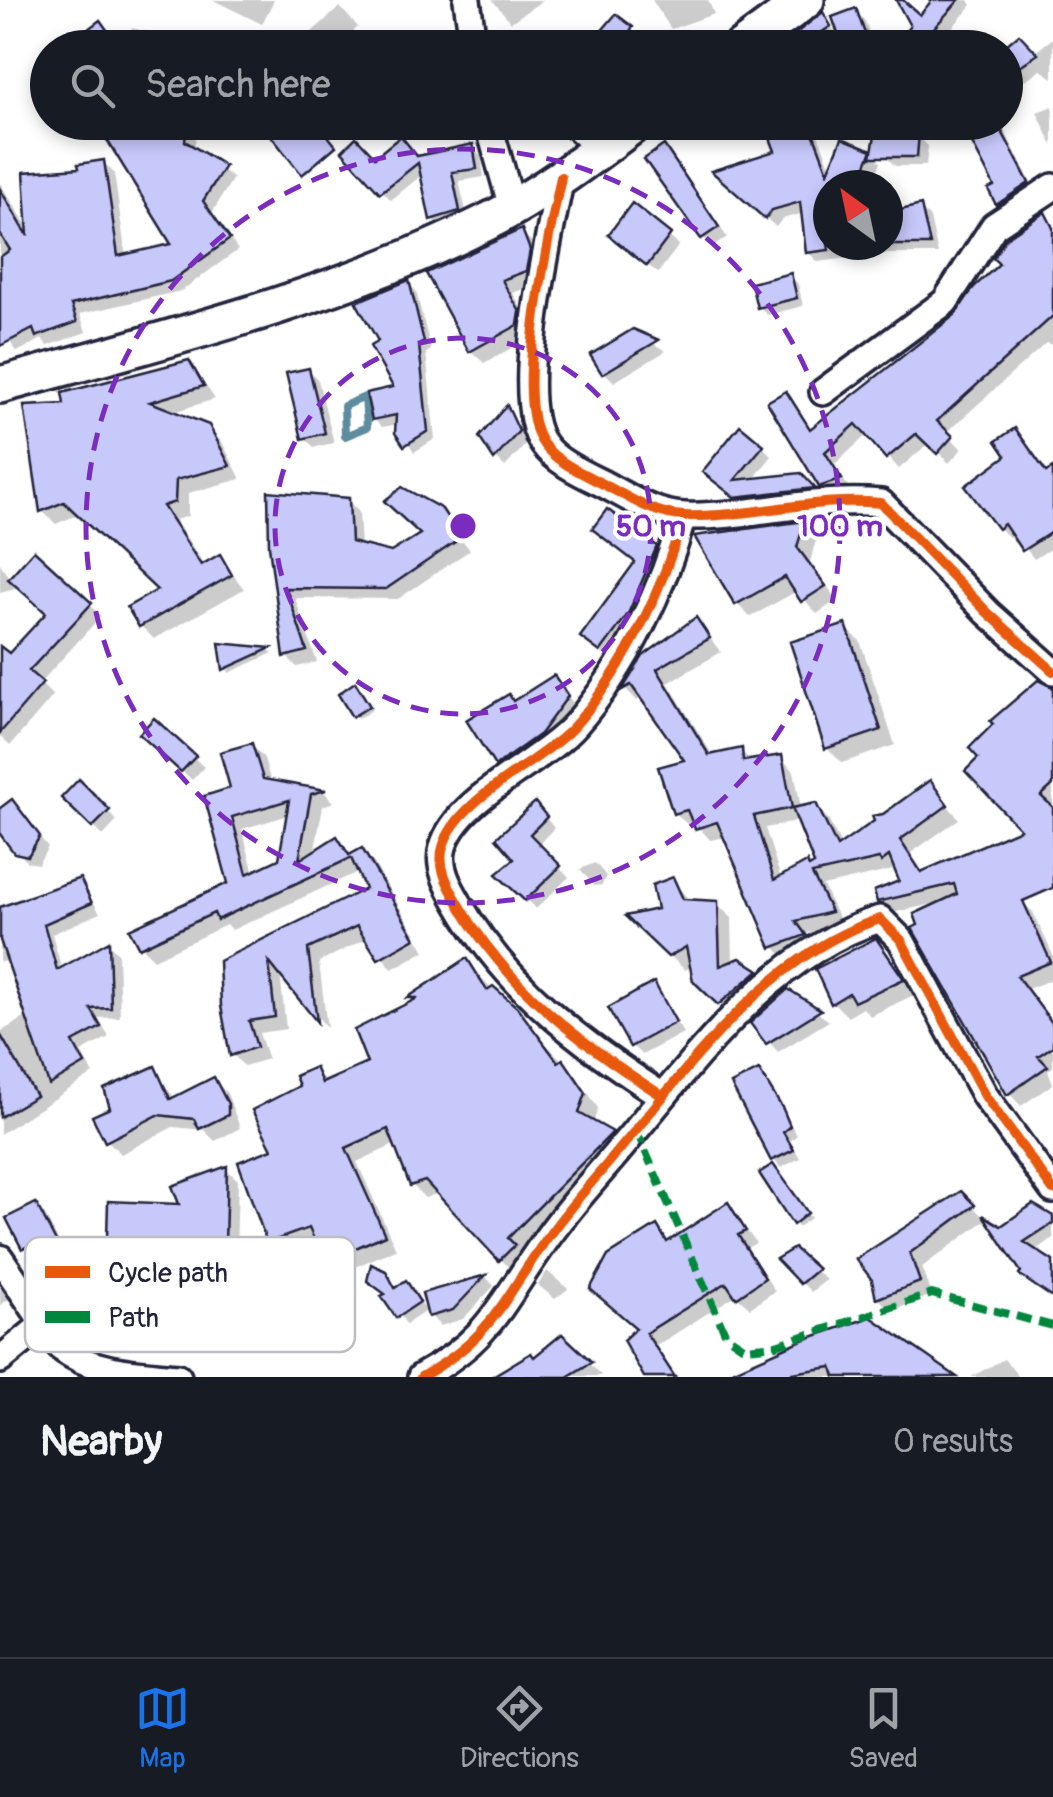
<!DOCTYPE html>
<style>
body{margin:0;font-family:Pangolin,sans-serif;background:#242831;color:#f1f3f6}
.compass{position:absolute;left:813px;top:170px;width:90px;height:90px;border-radius:50%;background:#171b24;box-shadow:0 5px 15px #0003;rotate:327deg}
.list{margin:0;padding:0;list-style:none}
h2{display:flex;justify-content:space-between;align-items:center;height:130px;margin:0;padding:0 40px;font-size:42px}
h2 small{font-size:32px;font-weight:400;color:#9ea1a6}
.icon{flex:none;width:55px;height:55px;fill:none;stroke:currentColor;stroke-width:2;stroke-linecap:round;stroke-linejoin:round}
.map{position:relative;flex:none;width:1053px;height:1377px;overflow:hidden}
.search{position:absolute;background:#171b24;box-shadow:0 5px 15px #0003;left:30px;right:30px;top:30px;height:110px;display:flex;align-items:center;gap:25px;box-sizing:border-box;padding:0 35px;border-radius:55px;color:#9ea1a6;font-size:38px}
.sheet{height:280px;background:#171b24}
nav{display:flex;justify-content:space-around;align-items:center;box-sizing:border-box;height:140px;border-top:2px solid #363941;background:#171b24;font-size:28px;color:#9ea1a6}
nav a{display:grid;justify-items:center;gap:5px}
nav .on{color:#1a73e8}
.map>svg:first-child{display:block}
.shadow{fill:#0003;fill-rule:evenodd}
.lines{fill:none;stroke-linecap:round;stroke-linejoin:round}
.stream{stroke:#5c8c9d;stroke-width:8}
.building{fill:#c8c9fb;stroke:#22223b;stroke-width:2.5;fill-rule:evenodd}
.street-casing{stroke:#22223b;stroke-width:32}
.secondary-casing{stroke:#22223b;stroke-width:42}
.street{stroke:#fff;stroke-width:25}
.secondary{stroke:#fff;stroke-width:35}
.quiet{stroke:#00873e;stroke-width:8;stroke-dasharray:15 8;stroke-linecap:butt}
.cycleway-casing{stroke:#fff;stroke-width:16}
.cycleway{stroke:#e8590c;stroke-width:10}
.ring{fill:none;stroke:#7b2cbf;stroke-width:5;stroke-dasharray:18 12}
.key{fill:#fff;stroke:#bdbdc4;stroke-width:2.5}
.key-label{font-size:28px;fill:#22223b}
.centre{fill:#7b2cbf;stroke:#fff;stroke-width:5}
.ring-label{font-size:30px;text-anchor:middle;font-weight:bold;fill:#7b2cbf;stroke:#fff;stroke-width:8;stroke-linejoin:round;paint-order:stroke}
</style>
<div class="map">
<svg width="1053" height="1377" viewBox="0 0 1053 1377">
<rect width="100%" height="100%" fill="#fff"/>
<filter id="ink" filterUnits="userSpaceOnUse"><feTurbulence type="fractalNoise" baseFrequency=".01" numOctaves="2"/><feDisplacementMap in="SourceGraphic" scale="20" xChannelSelector="R" yChannelSelector="G"/><feConvolveMatrix kernelMatrix="1 2 1 2 8 2 1 2 1" color-interpolation-filters="sRGB"/></filter>
<g filter="url(#ink)">
<g class="shadow">
<polygon points="213,0 274,0 262,24"/>
<polygon points="492,0 543,0 511,22"/>
<polygon points="652,0 708,0 714,14 671,29"/>
<polygon points="935,0 969,0 972,5 943,38 920,18"/>
<polygon points="340,7 358,27 336,48 294,48"/>
<polygon points="855,11 865,21 875,48 846,48"/>
<polygon points="822,16 839,36 823,48 781,48"/>
<polygon points="617,18 641,38 634,48 593,48"/>
<polygon points="132,28 148,32 161,48 127,48"/>
<polygon points="1019,37 1034,53 1053,38 1053,78 1041,70 1020,83 1006,68 1006,48"/>
<polygon points="1053,106 1053,146 1037,112"/>
<polygon points="145,122 198,122 194,150 233,178 212,213 238,250 181,291 80,314 86,332 48,346 42,339 17,352 0,328 0,183 31,232 81,170 104,163 114,173 126,257 175,246"/>
<polygon points="253,122 340,122 307,174 277,139"/>
<polygon points="779,122 813,122 832,170 871,152 881,162 871,185 828,185 828,245 888,245 888,215 920,208 930,218 938,254 880,254 818,262 808,252 804,213 782,219 776,227 724,181 779,152"/>
<polygon points="963,122 1000,122 1037,194 1007,213 998,204 991,190 997,187"/>
<polygon points="918,136 928,146 926,166 895,166 885,156"/>
<polygon points="472,147 481,156 484,177 459,181 468,220 441,228 432,219 423,174 391,200 345,151 375,160 418,158"/>
<polygon points="664,148 727,237 713,247 703,237"/>
<polygon points="633,207 679,245 658,273 621,245"/>
<polygon points="1044,215 1053,224 1053,345 1046,343 946,433 962,449 949,463 929,443 899,469 868,434 834,465 851,491 832,497 821,486 785,394 812,430 957,316"/>
<polygon points="521,232 534,244 541,264 538,283 513,293 531,327 530,338 484,363 471,351"/>
<polygon points="790,276 798,284 803,306 767,315 760,307"/>
<polygon points="408,283 416,291 431,350 426,353 435,439 414,452 398,424 382,427 374,419 397,388"/>
<polygon points="633,332 666,351 614,382 604,372"/>
<polygon points="189,362 215,399 170,413 207,428 222,442 241,479 188,493 188,516 175,520 205,566 220,557 244,589 154,639 141,626 161,591 79,514 56,524 42,511 67,406"/>
<polygon points="309,370 318,380 334,443 314,447 304,438"/>
<polygon points="507,409 528,442 505,467 496,458"/>
<polygon points="762,446 772,456 752,481 814,487 822,495 746,506 715,482"/>
<polygon points="1053,471 1053,547 1034,559 1014,534 1009,537 999,528"/>
<polygon points="348,501 359,512 361,547 391,555 423,534 440,511 470,550 398,599 295,598 317,662 297,667 286,656 272,546"/>
<polygon points="804,524 817,537 810,562 837,600 817,614 797,591 750,617 737,604 698,538"/>
<polygon points="655,548 665,558 611,660 592,646 637,563"/>
<polygon points="0,563 10,579 90,605 101,616 40,683 53,696 10,746 0,736 0,649 9,657 49,613 19,587 0,592"/>
<path d="M696 621 721 652 668 683 713 756 741 751 752 762 781 758 794 771 801 808 815 805 828 819 842 847 930 784 959 819 911 853 924 873 1024 830 1053 689V860L1020 900 1033 912 1053 955V979L1027 989 1053 1023V1067L1048 1070 1053 1084 1021 1106 1009 1093 941 902 892 913 880 900 903 882 893 870 823 886 842 925 807 933 816 948 786 959 773 946 726 837 710 840 695 823 688 825 675 813 688 761 643 697 637 701 626 689 645 657ZM800 821 817 864 781 879 765 828Z"/>
<polygon points="845,626 860,641 895,745 842,763 827,748"/>
<polygon points="222,646 270,651 273,653 229,673"/>
<polygon points="554,678 576,707 507,774 470,721 514,703"/>
<polygon points="359,690 372,710 358,719 354,715"/>
<polygon points="154,721 204,767 192,780 152,743"/>
<path d="M252 746 264 758 271 783 324 792 334 802 323 806 314 854 337 839 352 857 362 851 374 863 425 951 392 969 368 938 319 962 327 1028 280 972 286 1029 259 1033 268 1059 244 1066 232 1054 222 963 369 890 360 871 232 930 226 925 154 959 141 946 231 884 207 798 234 790ZM289 815 281 861 254 873 242 829Z"/>
<polygon points="79,783 117,821 103,836 64,798"/>
<polygon points="12,802 48,847 38,864 27,862 0,829 0,811"/>
<polygon points="544,815 554,828 538,845 569,877 536,909 500,874 518,859 499,838"/>
<polygon points="595,863 606,876 602,885 594,886 580,869"/>
<polygon points="672,880 691,902 716,903 732,918 733,963 740,961 772,987 734,1018 695,980 693,966 685,970 630,918 660,911"/>
<polygon points="80,881 100,913 52,934 62,970 109,944 118,953 120,1017 98,1018 109,1037 81,1052 93,1074 0,1134 0,1032 28,1016 10,961 0,962 0,910"/>
<polygon points="876,941 916,994 870,1016 863,1008 848,1017 834,1003 818,970"/>
<polygon points="466,962 576,1075 598,1108 593,1124 624,1147 520,1253 526,1260 514,1273 439,1193 425,1198 412,1185 396,1144 357,1162 396,1249 339,1274 316,1243 283,1255 270,1242 276,1150 302,1087 314,1070 328,1083 371,1064 415,1002 411,999"/>
<polygon points="653,985 683,1033 642,1055 632,1046"/>
<polygon points="789,992 829,1021 778,1052 753,1024"/>
<polygon points="154,1069 175,1099 214,1080 227,1093 240,1128 215,1141 204,1130 173,1127 121,1154 107,1140 113,1109"/>
<polygon points="758,1073 797,1135 790,1141 800,1158 781,1168 773,1159"/>
<polygon points="226,1169 238,1180 236,1256 182,1256 187,1284 160,1289 163,1296 146,1303 134,1291 182,1206"/>
<polygon points="777,1171 811,1218 798,1227 794,1223"/>
<polygon points="961,1194 986,1220 922,1267 932,1295 892,1311 878,1298 875,1279"/>
<polygon points="728,1205 756,1243 747,1248 775,1291 750,1308 736,1295 656,1346 673,1372 650,1377 639,1329 656,1229 670,1243"/>
<polygon points="35,1206 45,1215 93,1310 78,1318 40,1254 34,1257 24,1247"/>
<polygon points="1053,1219 1053,1238 1034,1251 1053,1264 1053,1299 1022,1275 1001,1229"/>
<polygon points="794,1251 826,1280 811,1292 780,1260"/>
<polygon points="547,1271 568,1289 555,1299 538,1285"/>
<polygon points="385,1273 397,1289 413,1291 426,1311 406,1324 387,1295"/>
<polygon points="486,1277 494,1286 463,1319 440,1326 431,1316 425,1294"/>
<polygon points="0,1286 9,1299 0,1305"/>
<polygon points="562,1337 602,1376 496,1377 534,1360"/>
<polygon points="801,1343 952,1377 725,1377"/>
<polygon points="1004,1359 1019,1377 971,1377"/>
</g>
<g class="lines">
<polygon class="stream" points="365,397 367,427 345,436 344,406"/>
</g>
<g class="building">
<polygon points="896,0 903,0 920,15 932,0 959,0 934,28 957,48 891,48 910,26"/>
<polygon points="856,8 870,48 843,48 832,17"/>
<polygon points="823,12 831,26 799,48 777,48"/>
<polygon points="616,14 633,27 618,48 587,48"/>
<polygon points="100,20 120,48 63,48"/>
<polygon points="1019,34 1038,54 1006,75 1006,45"/>
<polygon points="96,122 187,122 185,141 225,166 203,201 230,239 171,281 71,305 77,322 36,337 33,329 0,346 0,257 10,250 0,234 0,189 28,236 24,172 79,168 78,164 104,160 118,256 171,244"/>
<polygon points="260,122 317,122 336,146 302,175"/>
<polygon points="764,122 809,122 828,172 842,138 872,150 858,185 828,185 823,210 829,250 806,253 800,202 772,210 765,219 711,171 775,151"/>
<polygon points="961,122 997,122 1029,183 996,205 988,189 994,186"/>
<polygon points="876,130 919,133 917,157 871,157"/>
<polygon points="401,136 417,156 473,144 477,169 452,172 460,211 430,220 418,163 380,193 342,151 356,137 375,157"/>
<polygon points="664,145 719,227 701,239 644,159"/>
<polygon points="632,203 671,234 647,266 608,235"/>
<polygon points="921,205 930,245 888,245 888,213"/>
<polygon points="1045,212 1053,228 1053,316 937,421 953,436 937,454 916,434 886,459 856,424 825,452 842,479 819,487 767,402 786,391 810,429 955,315 974,287 999,264 993,258 1006,238"/>
<polygon points="522,229 530,250 526,271 502,280 520,312 518,325 469,352 426,273"/>
<polygon points="791,273 797,298 757,308 751,283"/>
<polygon points="409,280 424,342 419,345 428,431 404,446 395,433 396,415 372,420 366,393 393,387 370,346 378,341 356,302"/>
<polygon points="633,329 659,340 602,374 590,355"/>
<polygon points="189,360 204,386 150,402 209,425 230,466 176,480 175,502 163,506 201,565 220,554 232,575 139,627 127,607 157,590 64,502 40,512 24,406 64,404 62,393"/>
<polygon points="309,368 325,433 302,439 286,373"/>
<polygon points="507,405 519,431 494,460 479,437"/>
<polygon points="740,425 764,445 735,480 801,473 815,488 734,497 702,472"/>
<polygon points="1015,428 1046,472 1053,468 1053,531 1022,551 1004,524 998,529 965,486 1006,456 996,441"/>
<polygon points="402,487 442,509 461,538 386,589 286,588 307,651 284,657 269,546 268,491 349,498 351,542 391,552 420,534 384,501"/>
<polygon points="607,509 657,546 628,614 600,652 580,637 635,562 592,529"/>
<polygon points="805,521 797,547 826,586 801,602 785,577 735,605 694,536"/>
<polygon points="34,550 92,603 29,671 43,683 0,733 0,646 9,653 46,613 8,579"/>
<path d="M696 617 710 638 657 669 709 755 742 748 743 761 782 755 792 808 816 803 837 847 874 821 872 816 883 814 930 780 948 805 900 840 921 872 1020 829 965 771 978 758 969 748 993 724 990 721 1038 680 1053 687V785L1041 796 1053 807V888L1023 901 1051 962 1017 976 1053 1024V1046L1038 1056 1048 1066 1007 1095 912 928 918 925 914 914 957 894 954 884 877 902 874 891 899 881 889 856 881 862 879 859 812 874 831 912 796 921 806 935 771 948 717 822 695 829 687 810 673 814 658 767 684 760 631 685 622 690 643 656ZM792 808 814 864 809 867 807 862 774 880 754 816Z"/>
<polygon points="846,624 881,730 825,749 790,642"/>
<polygon points="219,643 271,648 223,670"/>
<polygon points="554,675 568,696 540,734 495,766 466,720 509,694 513,701"/>
<polygon points="355,682 370,706 352,717 338,694"/>
<polygon points="154,718 196,756 181,772 139,734"/>
<path d="M252 743 263 779 326 790 311 794 299 860 337 836 349 855 362 848 415 938 378 959 357 926 308 949 317 1022 269 962 275 1017 249 1021 257 1047 230 1056 221 1006 219 961 365 889 351 858 217 920 214 913 139 948 129 929 228 883 204 796 230 788 220 752ZM289 800 279 859 247 874 232 817Z"/>
<polygon points="79,779 110,810 92,828 61,798"/>
<polygon points="12,799 40,836 28,856 14,853 0,834 0,808"/>
<polygon points="535,802 547,817 530,834 561,866 525,901 496,874 514,859 496,838"/>
<polygon points="673,877 683,899 718,901 720,966 740,958 759,970 718,1005 693,981 686,947 668,957 625,916 657,909 652,885"/>
<polygon points="80,878 92,903 44,924 57,970 109,941 111,1008 91,1009 101,1027 73,1042 85,1064 49,1085 0,940 0,907"/>
<polygon points="876,938 904,979 854,1002 849,993 831,1004 815,969"/>
<polygon points="467,958 487,990 493,986 517,1007 558,1062 563,1059 586,1093 579,1113 613,1132 508,1238 515,1245 499,1261 425,1181 410,1186 388,1129 346,1148 385,1235 324,1262 309,1228 267,1243 238,1162 272,1149 252,1110 299,1086 295,1076 315,1067 322,1083 367,1063 354,1030 418,998 407,998"/>
<polygon points="654,982 676,1022 630,1047 608,1008"/>
<polygon points="788,989 821,1010 766,1044 750,1023"/>
<polygon points="0,1034 36,1096 0,1117"/>
<polygon points="155,1066 170,1099 214,1077 228,1104 228,1115 199,1129 194,1119 158,1115 105,1142 92,1116 110,1108 104,1089"/>
<polygon points="759,1070 783,1109 790,1126 783,1132 794,1150 771,1161 731,1084"/>
<polygon points="773,1164 808,1213 793,1225 759,1173"/>
<polygon points="227,1166 225,1245 171,1245 177,1272 150,1277 153,1283 132,1293 107,1237 108,1201 179,1204 172,1186"/>
<polygon points="961,1191 975,1205 910,1253 920,1282 876,1299 872,1280 856,1259"/>
<polygon points="728,1202 746,1231 738,1235 765,1278 736,1298 726,1283 646,1333 675,1377 644,1377 623,1340 636,1328 590,1289 608,1256 657,1225 667,1242"/>
<polygon points="36,1203 86,1300 66,1310 32,1244 22,1249 6,1218"/>
<polygon points="1033,1204 1053,1216 1053,1223 1024,1242 1053,1261 1053,1298 1019,1275 1021,1272 983,1215 1001,1226"/>
<polygon points="794,1248 818,1269 800,1284 776,1259"/>
<polygon points="371,1264 386,1271 395,1288 406,1280 420,1302 396,1318 381,1296 385,1294 367,1281"/>
<polygon points="486,1275 453,1310 428,1317 422,1293"/>
<polygon points="871,1317 957,1377 835,1377 832,1367 792,1373 792,1377 719,1377 800,1341"/>
<polygon points="562,1334 592,1362 567,1377 491,1377 531,1353 534,1357"/>
</g>
<g class="lines">
<g class="street-casing">
<g id="street">
<polyline points="467,0 474,48"/>
<polyline points="488,122 512,207"/>
<polyline points="572,122 601,149"/>
<path d="M561 177C550 234 510 401 544 445 557 463 588 476 607 486 631 499 656 515 684 516 750 518 815 496 881 503L988 613 1053 671"/>
<polyline points="823,392 945,302 994,226 1053,187"/>
<path d="M661 1095C580 1043 507 988 459 904 449 887 437 867 443 847 457 797 542 763 576 724 625 668 664 588 683 516"/>
<path d="M0 1258 61 1348C93 1373 139 1373 178 1377"/>
<polyline points="0,1360 44,1324"/>
<path d="M421 1377C491 1338 500 1305 543 1244 567 1208 598 1176 625 1143 695 1059 771 953 880 919L901 940 985 1096 1053 1190"/>
</g>
</g>
<g class="secondary-casing">
<g id="secondary">
<polyline points="741,48 806,0"/>
<path d="M0 385C163 340 332 299 485 223 539 196 589 158 637 122"/>
</g>
</g>
<use href="#street" class="street"/>
<use href="#secondary" class="secondary"/>
<polyline class="quiet" points="636,1130 726,1335 745,1348 776,1345 932,1294 1053,1326"/>
<g class="cycleway-casing">
<g id="cycleway">
<path d="M561 177C550 234 510 401 544 445 557 463 588 476 607 486 631 499 656 515 684 516 750 518 815 496 881 503L988 613 1053 671"/>
<path d="M661 1095C580 1043 507 988 459 904 449 887 437 867 443 847 457 797 542 763 576 724 625 668 664 588 683 516"/>
<path d="M421 1377C491 1338 500 1305 543 1244 567 1208 598 1176 625 1143 695 1059 771 953 880 919L901 940 985 1096 1053 1190"/>
</g>
</g>
<use href="#cycleway" class="cycleway"/>
</g>
</g>
<g class="ring">
<circle cx="463" cy="526" r="188"/>
<circle cx="463" cy="526" r="377"/>
</g>
<rect x="25" y="1237" width="330" height="115" rx="15" class="key"/>
<rect x="45" y="1266" width="45" height="12" fill="#e8590c"/>
<rect x="45" y="1311" width="45" height="12" fill="#00873e"/>
<g class="key-label">
<text x="108" y="1282">Cycle path</text>
<text x="108" y="1327">Path</text>
</g>
<circle cx="463" cy="526" r="15" class="centre"/>
<g class="ring-label">
<text x="651" y="536">50 m</text>
<text x="840" y="536">100 m</text>
</g>
</svg>
<svg class="compass" viewBox="-18 -18 36 36"><path d="M0-13l5 13h-10z" fill="#e53935"/><path d="M0 13l5-13h-10z" fill="#9ea1a6"/></svg>
<div class="search"><svg class="icon" aria-label="search" viewBox="0 0 24 24"><circle cx="10" cy="10" r="6"/><path d="M15 15l6 6"/></svg>Search here</div>
</div>
<section class="sheet">
<h2>Nearby<small>0 results</small></h2>
<ul class="list">
</ul>
</section>
<nav>
<a class="on"><svg class="icon" aria-label="map" viewBox="0 0 24 24"><path d="M3 6l6-2 6 2 6-2v14l-6 2-6-2-6 2zM9 4v14M15 6v14"/></svg>Map</a>
<a><svg class="icon" aria-label="directions" viewBox="0 0 24 24"><path d="M12 3l9 9-9 9-9-9zM9 14v-3h6M13 9l2 2-2 2"/></svg>Directions</a>
<a><svg class="icon" aria-label="saved" viewBox="0 0 24 24"><path d="M7 4h10v16l-5-4-5 4z"/></svg>Saved</a>
</nav>
